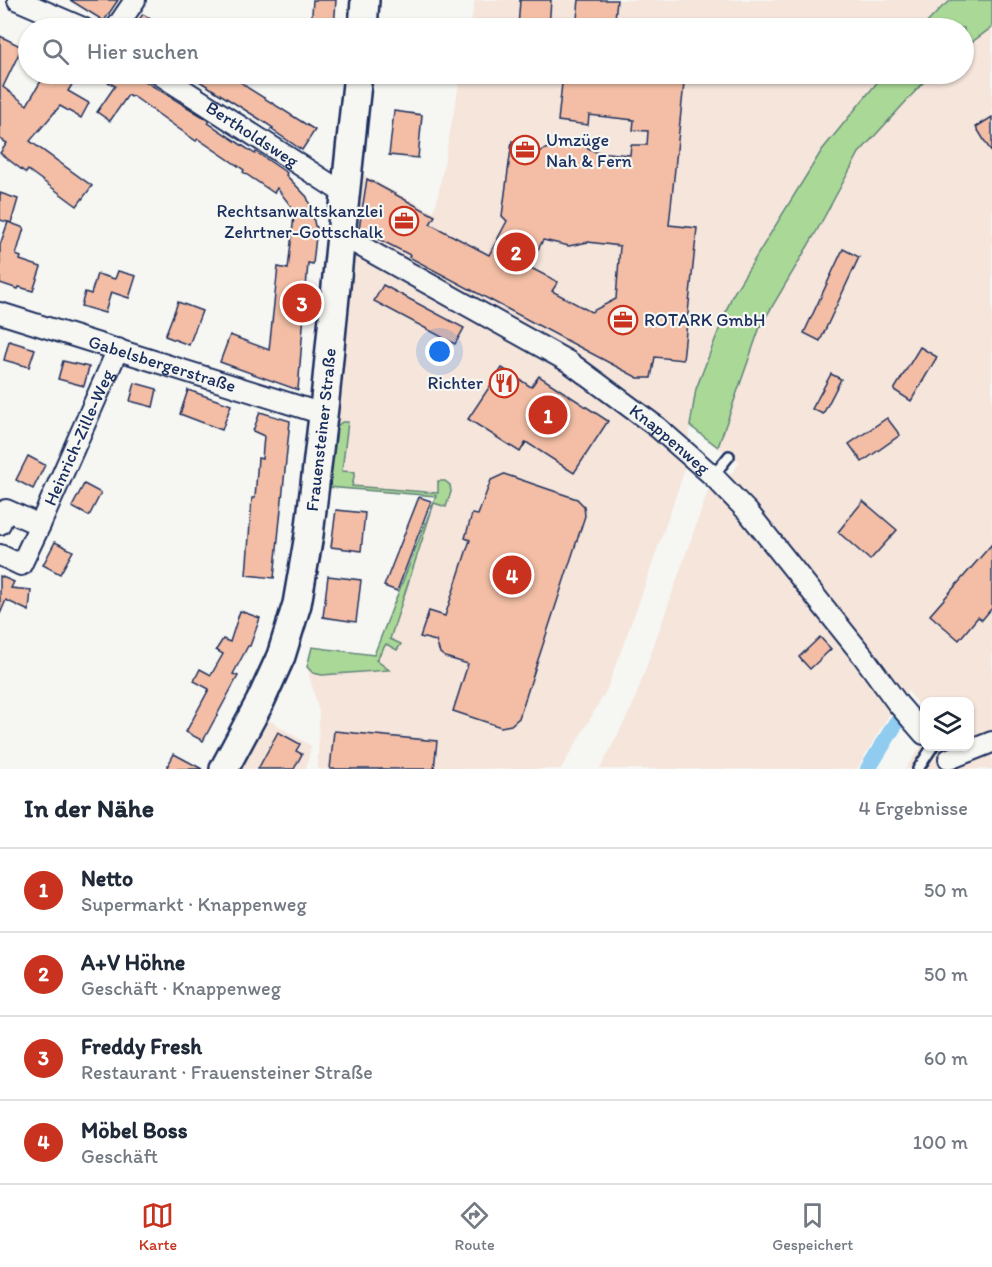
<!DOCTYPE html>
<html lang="de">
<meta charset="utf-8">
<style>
body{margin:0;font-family:Itim,sans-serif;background:#f2f2f3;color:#1f2937}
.controls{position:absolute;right:18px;bottom:18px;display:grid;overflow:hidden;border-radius:12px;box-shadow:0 2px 4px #0004}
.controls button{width:54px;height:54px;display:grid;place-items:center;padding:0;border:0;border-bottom:2px solid #e0e1e3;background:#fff;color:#1f2937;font:30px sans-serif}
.you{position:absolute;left:440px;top:352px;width:21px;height:21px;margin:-15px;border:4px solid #fff;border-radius:50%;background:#1a73e8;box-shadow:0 0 0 9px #1a73e833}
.badge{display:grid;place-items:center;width:39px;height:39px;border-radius:50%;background:#c8321e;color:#fff;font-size:20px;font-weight:700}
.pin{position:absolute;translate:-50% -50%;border:3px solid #fff;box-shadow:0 2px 6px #0006}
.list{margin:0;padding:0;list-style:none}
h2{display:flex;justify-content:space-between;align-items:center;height:78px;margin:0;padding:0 24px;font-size:26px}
h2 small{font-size:20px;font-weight:400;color:#747a83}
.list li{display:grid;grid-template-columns:39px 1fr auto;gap:18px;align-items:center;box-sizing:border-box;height:84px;padding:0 24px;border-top:2px solid #e0e1e3}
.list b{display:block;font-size:22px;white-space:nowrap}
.list p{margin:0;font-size:20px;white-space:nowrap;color:#747a83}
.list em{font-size:20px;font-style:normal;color:#747a83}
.icon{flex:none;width:33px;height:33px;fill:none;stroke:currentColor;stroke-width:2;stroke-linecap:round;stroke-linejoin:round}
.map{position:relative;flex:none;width:992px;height:769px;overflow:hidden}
.search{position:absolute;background:#fff;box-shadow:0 2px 4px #0004;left:18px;right:18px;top:18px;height:66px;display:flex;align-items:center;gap:15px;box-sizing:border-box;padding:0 21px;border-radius:33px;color:#747a83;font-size:22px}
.sheet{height:414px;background:#fff}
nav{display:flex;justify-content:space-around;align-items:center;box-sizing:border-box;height:84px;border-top:2px solid #e0e1e3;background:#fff;font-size:16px;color:#747a83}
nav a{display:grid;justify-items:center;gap:3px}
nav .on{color:#c8321e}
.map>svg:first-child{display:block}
.built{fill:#f5e5db}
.green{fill:#aad897;stroke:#62847a;stroke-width:1.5}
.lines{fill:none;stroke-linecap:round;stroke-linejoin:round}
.canal{stroke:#8fccef;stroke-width:16}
.building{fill:#f3bea5;stroke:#1b2f5e;stroke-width:1.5;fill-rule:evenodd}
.service-casing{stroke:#1b2f5e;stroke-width:14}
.minor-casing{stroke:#1b2f5e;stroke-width:24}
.secondary-casing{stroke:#1b2f5e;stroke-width:32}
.service{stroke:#f6f6f2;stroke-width:9}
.minor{stroke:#f6f6f2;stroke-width:20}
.secondary{stroke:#f6f6f2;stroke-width:27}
.labels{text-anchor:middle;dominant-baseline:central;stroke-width:4.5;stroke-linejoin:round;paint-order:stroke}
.street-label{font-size:18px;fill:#1b2f5e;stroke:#f6f6f2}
.poi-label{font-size:18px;fill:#1b2f5e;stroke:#f6f6f2;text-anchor:start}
</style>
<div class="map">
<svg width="992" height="769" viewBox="0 0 992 769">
<rect width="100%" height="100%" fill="#f6f6f2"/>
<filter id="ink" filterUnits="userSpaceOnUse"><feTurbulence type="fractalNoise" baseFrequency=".0167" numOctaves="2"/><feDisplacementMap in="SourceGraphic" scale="12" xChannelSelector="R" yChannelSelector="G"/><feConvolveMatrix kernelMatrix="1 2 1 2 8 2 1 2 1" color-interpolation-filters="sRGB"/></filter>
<g filter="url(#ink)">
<g class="built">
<polygon points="475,0 952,0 943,6 922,28 470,28"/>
<polygon points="992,27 992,769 905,769 924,743 924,746 970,746 970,702 924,702 924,712 908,691 887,718 857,769 600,769 633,705 708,491 733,472 740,462 718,447 760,327 815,234 859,153 931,74 964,74 964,48"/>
<polygon points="461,74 884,74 822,150 732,296 696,389 683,475 639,602 606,691 561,769 318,769 319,712 307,667 312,647 374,655 436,496 327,487 357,180 363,175 433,212 437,201"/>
<polygon points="269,720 311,746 306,769 241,769"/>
</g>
<g class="green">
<polygon points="952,0 992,0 992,27 964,48 964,28 922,28 943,6"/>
<polygon points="884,74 931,74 859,153 815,234 760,327 718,447 690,426 696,389 732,296 822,150"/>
<polygon points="342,422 348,422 342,471 355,472 352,486 438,493 438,481 445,481 450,485 451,492 446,507 434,503 390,639 401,644 397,650 386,644 376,660 389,670 322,675 313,673 307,667 312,647 374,655 436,496 327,487 334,429"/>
</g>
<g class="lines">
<polyline class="canal" points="868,769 896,723"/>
</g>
<g class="building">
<polygon points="70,0 118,0 104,21"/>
<polygon points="313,0 336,0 334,28 311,28"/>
<polygon points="520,0 551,0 549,28 518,28"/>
<polygon points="579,0 617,0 614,28 576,28"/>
<polygon points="143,14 164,28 133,28"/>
<polygon points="0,36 22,47 3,87 27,105 45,74 73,74 69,81 73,83 68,91 89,103 81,118 60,106 30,141 92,186 77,206 28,170 26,173 0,153 7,143 0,139"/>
<polygon points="95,74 147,74 143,80 210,121 208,123 243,146 255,154 256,152 287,173 286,175 307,197 312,211 315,226 317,227 313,264 308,263 298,390 220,362 230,335 269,350 278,267 288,269 294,216 290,205 277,188 274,193 243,172 244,170 198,139 196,141 133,96 131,97 128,95 110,121 97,112 115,86"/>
<polygon points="188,74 231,74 248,88 315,130 302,150 271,129 273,128 261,120"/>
<path d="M563 74H685L669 225 697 228 683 360 655 357 651 378H638L409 257 410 255 359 229 367 179 435 216 430 224 489 255 507 221 502 216 512 141 531 143 537 153 552 146H584L596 152 630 155 631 145H647L648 131 633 130 634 120 589 115 588 125 558 121ZM543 240 569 246 588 242 620 246 616 299 591 312 552 291 558 282 529 267Z"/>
<polygon points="394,111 422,115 418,158 389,155"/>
<polygon points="992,117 992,153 976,127"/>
<polygon points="0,193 18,199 11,223 0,220"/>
<polygon points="8,222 24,228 16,255 21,257 20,260 41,267 33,291 19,287 18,289 0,283 0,245"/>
<polygon points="843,249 859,257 820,341 804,333"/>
<polygon points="118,271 136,276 129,298 111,292 105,313 81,306 85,292 91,294 97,274 115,279"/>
<polygon points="383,285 464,328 455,344 374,301"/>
<polygon points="178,302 202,311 189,345 165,336"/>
<polygon points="9,341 35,349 29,367 4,360"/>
<polygon points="920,347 937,357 911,401 894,390"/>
<polygon points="63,361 89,367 84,386 58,379"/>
<polygon points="502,368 531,387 539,376 608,421 574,473 526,442 520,452 468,419"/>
<polygon points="831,374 841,379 823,414 812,409"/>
<polygon points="135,383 157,389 153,407 130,401"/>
<polygon points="188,390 231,405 222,430 180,414"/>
<polygon points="260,412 290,421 274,578 246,575 252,498 255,498 258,458 262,459 264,436 253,431"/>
<polygon points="887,418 900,435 862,462 849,444"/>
<polygon points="28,456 45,465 33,489 16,480"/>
<polygon points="504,474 577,499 584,506 585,516 519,718 511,725 501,727 453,711 468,664 445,657 440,653 436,641 420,637 429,611 445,616 470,540 465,538 472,514 478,515 491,480"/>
<polygon points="84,484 101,493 89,516 72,507"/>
<polygon points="419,497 431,501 397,591 384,586"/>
<polygon points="863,501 897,530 870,560 838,532"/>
<polygon points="336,510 365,513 361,551 331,547"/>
<polygon points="55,542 73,551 60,574 43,565"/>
<polygon points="992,544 992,608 982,620 978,617 959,640 930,615"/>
<polygon points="0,576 14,582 11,588 31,590 29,611 6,600 0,614"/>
<polygon points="328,576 361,580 356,622 323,617"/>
<polygon points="240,611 260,618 250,646 248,646 233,674 238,676 203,741 186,732 209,689 194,681 200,669 211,675 223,654 216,650 223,639 230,642"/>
<polygon points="820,637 831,649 810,669 799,657"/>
<polygon points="334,731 437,741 434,769 330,769"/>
<polygon points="278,732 300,744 296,751 302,754 294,769 258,769"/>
<polygon points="174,754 202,769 166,769"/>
</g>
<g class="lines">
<g class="service-casing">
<g id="service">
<polyline points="713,476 729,456"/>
<polyline points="918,769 933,746"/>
</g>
</g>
<g class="minor-casing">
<g id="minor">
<polyline points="18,0 83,28"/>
<polyline points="116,28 135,0"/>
<path id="s1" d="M159 74 345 194"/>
<path id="s2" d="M341 235 569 362 657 427 713 476 748 512 863 656 898 704 924 734"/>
<path id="s3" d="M0 313 323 414"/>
<path id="s4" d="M0 524 6 510 40 525 118 349"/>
<polyline points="0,555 21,565 40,525"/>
<polyline points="949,759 992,742"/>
</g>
</g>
<g class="secondary-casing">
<g id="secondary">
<polyline points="363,28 365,0"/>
<path id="s5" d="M224 769 260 702 281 656 297 604 309 535 325 399 341 235 358 74"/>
</g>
</g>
<use href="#service" class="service"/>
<use href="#minor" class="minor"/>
<use href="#secondary" class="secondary"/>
</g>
</g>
<defs>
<g id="office-ring" transform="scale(1.5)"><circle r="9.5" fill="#f6f6f2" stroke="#c8321e" stroke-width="1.5"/><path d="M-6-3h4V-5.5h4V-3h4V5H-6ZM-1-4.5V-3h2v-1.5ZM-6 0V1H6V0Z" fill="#c8321e"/></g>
<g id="restaurant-ring" transform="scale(1.5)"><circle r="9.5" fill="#f6f6f2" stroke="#c8321e" stroke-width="1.5"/><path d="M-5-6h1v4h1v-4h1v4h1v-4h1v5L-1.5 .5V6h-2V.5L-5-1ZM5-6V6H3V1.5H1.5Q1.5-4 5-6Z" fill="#c8321e"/></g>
</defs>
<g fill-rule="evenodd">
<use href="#office-ring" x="525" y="150"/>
<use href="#office-ring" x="404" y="221"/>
<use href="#office-ring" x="623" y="320"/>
<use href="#restaurant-ring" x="504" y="383"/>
</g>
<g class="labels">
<g class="street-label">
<text stroke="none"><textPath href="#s1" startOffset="111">Bertholdsweg</textPath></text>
<text stroke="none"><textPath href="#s3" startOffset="170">Gabelsbergerstraße</textPath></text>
<text stroke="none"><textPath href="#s5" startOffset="357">Frauensteiner Straße</textPath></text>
<text stroke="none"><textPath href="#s4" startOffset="148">Heinrich-Zille-Weg</textPath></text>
<text stroke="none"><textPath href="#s2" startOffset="388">Knappenweg</textPath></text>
</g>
<g class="poi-label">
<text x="546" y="140">Umzüge<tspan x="546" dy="21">Nah &amp; Fern</tspan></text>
<text x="383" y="211" text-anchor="end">Rechtsanwaltskanzlei<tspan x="383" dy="21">Zehrtner-Gottschalk</tspan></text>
<text x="644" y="320">ROTARK GmbH</text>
<text x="483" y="383" text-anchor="end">Richter</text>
</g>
</g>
</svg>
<div class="controls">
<button><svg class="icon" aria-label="layers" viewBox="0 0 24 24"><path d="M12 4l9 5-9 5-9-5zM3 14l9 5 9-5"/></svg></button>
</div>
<div class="you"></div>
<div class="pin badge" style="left:548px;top:415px">1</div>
<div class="pin badge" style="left:516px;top:252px">2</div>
<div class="pin badge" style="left:302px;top:303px">3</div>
<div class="pin badge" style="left:512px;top:575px">4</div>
<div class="search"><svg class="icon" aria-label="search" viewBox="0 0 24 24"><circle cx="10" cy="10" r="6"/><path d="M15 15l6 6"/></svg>Hier suchen</div>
</div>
<section class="sheet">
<h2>In der Nähe<small>4 Ergebnisse</small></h2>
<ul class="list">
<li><span class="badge">1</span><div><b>Netto</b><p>Supermarkt · Knappenweg</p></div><em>50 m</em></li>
<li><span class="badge">2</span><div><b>A+V Höhne</b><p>Geschäft · Knappenweg</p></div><em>50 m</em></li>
<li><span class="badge">3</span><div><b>Freddy Fresh</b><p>Restaurant · Frauensteiner Straße</p></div><em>60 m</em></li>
<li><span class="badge">4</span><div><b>Möbel Boss</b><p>Geschäft</p></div><em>100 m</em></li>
</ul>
</section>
<nav>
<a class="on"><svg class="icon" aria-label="map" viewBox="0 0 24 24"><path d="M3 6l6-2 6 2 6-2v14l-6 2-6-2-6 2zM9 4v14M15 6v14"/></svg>Karte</a>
<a><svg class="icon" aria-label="directions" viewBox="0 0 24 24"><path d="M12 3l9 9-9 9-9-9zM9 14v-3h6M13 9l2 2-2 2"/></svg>Route</a>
<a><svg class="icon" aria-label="saved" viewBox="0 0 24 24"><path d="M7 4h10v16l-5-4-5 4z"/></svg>Gespeichert</a>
</nav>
